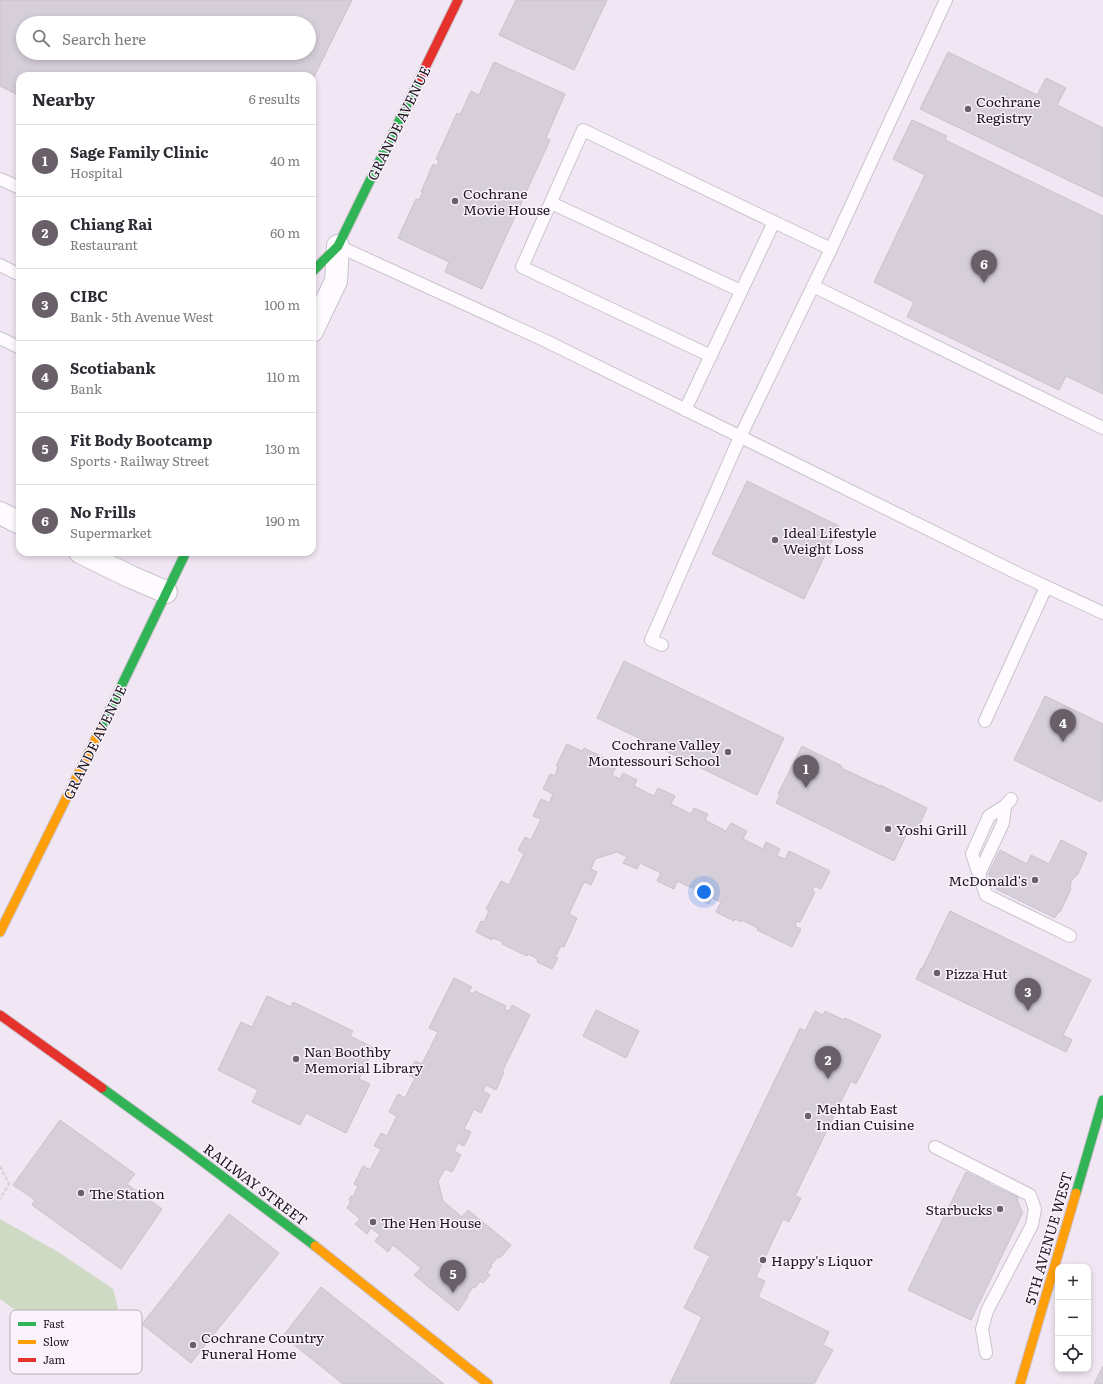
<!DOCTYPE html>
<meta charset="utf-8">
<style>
body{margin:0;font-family:Literata,serif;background:#f7f7f7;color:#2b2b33}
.controls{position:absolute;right:12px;bottom:12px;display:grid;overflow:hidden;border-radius:8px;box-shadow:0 2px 6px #0003}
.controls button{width:36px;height:36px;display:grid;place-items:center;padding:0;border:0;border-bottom:1px solid #e1e1e2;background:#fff;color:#2b2b33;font:20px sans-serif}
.you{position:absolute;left:704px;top:892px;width:14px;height:14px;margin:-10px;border:3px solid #fff;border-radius:50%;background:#1a73e8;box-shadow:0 0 0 6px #1a73e833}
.badge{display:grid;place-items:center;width:26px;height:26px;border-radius:50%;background:#685f69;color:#fff;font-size:13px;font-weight:700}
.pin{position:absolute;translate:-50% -33px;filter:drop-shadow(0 1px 2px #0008)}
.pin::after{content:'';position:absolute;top:21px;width:14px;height:12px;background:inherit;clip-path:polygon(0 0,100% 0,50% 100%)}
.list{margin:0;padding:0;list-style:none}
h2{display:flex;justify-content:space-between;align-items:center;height:52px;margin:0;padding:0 16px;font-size:17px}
h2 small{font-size:13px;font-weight:400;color:#7c7c81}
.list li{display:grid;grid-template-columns:26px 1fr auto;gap:12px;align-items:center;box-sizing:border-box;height:72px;padding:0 16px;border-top:1px solid #e1e1e2}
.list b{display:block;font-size:15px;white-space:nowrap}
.list p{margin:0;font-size:13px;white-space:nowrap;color:#7c7c81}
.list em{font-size:13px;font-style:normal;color:#7c7c81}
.icon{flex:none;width:22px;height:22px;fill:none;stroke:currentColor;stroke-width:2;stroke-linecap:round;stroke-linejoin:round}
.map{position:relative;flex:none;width:1103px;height:1384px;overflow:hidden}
.search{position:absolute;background:#fff;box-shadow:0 2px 6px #0003;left:16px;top:16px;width:300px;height:44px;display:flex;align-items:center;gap:10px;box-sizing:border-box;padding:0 14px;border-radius:22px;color:#7c7c81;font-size:15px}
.panel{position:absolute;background:#fff;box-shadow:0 2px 6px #0003;left:16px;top:72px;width:300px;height:484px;border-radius:12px}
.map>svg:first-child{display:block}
.green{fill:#cfdac4}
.building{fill:#d6cfda;stroke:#c9c2cd;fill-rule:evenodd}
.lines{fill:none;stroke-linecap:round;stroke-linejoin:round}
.lane-casing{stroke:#cac2cc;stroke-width:14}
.street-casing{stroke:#cac2cc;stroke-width:24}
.fast-casing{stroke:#cac2cc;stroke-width:11}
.slow-casing{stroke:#cac2cc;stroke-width:11}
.jam-casing{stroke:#cac2cc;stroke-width:11}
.path{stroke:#d8d5da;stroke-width:2.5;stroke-dasharray:4 2;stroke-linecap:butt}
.lane{stroke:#fdfbfd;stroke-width:12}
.street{stroke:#fdfbfd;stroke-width:22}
.fast{stroke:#30b455;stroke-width:9}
.slow{stroke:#ff9f0a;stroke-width:9}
.jam{stroke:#e5322d;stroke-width:9}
.poi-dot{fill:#685f69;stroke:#faf2fc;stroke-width:1.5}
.labels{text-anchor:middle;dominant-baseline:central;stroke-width:3;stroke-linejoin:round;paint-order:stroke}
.poi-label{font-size:14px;fill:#1e161f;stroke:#faf2fc;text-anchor:start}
.street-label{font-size:14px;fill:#1e161f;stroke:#faf2fc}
.key{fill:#faf2fc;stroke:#b8b0ba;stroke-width:1}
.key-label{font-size:11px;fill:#1e161f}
</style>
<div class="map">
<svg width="1103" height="1384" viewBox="0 0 1103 1384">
<rect width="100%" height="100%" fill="#f1e6f3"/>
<polygon class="green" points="0,1219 60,1253 113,1289 118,1308 83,1358 0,1299"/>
<g class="building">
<path d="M0 0H352L312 81V76H20V96L0 86ZM23 23H309V53H23Z"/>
<polygon points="516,0 607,0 574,70 499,35"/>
<polygon points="948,52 1037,95 1046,78 1066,88 1057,105 1103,128 1103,197 920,109"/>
<polygon points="494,62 565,94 546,138 550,140 482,289 445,272 449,262 398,238 416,199 419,200 423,192 421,192 433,164 436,166 439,161 436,159 457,113 460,115 471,91 479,95"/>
<polygon points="912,120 947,136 945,140 1103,216 1103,394 1066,376 1059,390 907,317 914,302 874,282 925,175 893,159"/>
<polygon points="747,481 839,526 804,599 712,554"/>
<polygon points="624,661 784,738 757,795 597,718"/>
<polygon points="1045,696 1103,724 1103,797 1101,802 1014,760"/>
<polygon points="567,744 582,751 584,748 603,757 602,760 616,767 612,775 620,779 623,773 637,780 634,786 654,796 658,788 675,796 671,804 691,814 694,808 708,814 705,820 726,831 731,823 747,831 743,839 763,849 766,842 780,849 777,856 785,859 789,851 830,871 821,889 815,886 812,890 815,892 800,922 797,921 795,926 801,929 792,947 757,930 758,928 742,920 741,922 735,919 734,921 716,912 721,902 712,898 709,904 696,898 699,891 677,881 674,889 657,881 661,873 640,863 637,869 623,863 627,857 617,852 595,859 591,869 597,872 591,885 584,882 569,914 577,918 564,947 561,946 555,957 558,958 552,969 537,962 538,959 528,954 527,956 502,944 503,942 493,938 492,940 476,932 481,921 484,922 489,911 486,909 501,881 509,885 524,854 518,850 525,837 531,840 541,819 533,816 541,799 549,803 553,794 543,789 550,774 555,776 558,767 556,766"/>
<polygon points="802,746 842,766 841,768 880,786 880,785 927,808 917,830 910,827 894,861 776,803 780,795 778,794"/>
<polygon points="1061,840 1087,853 1078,874 1071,881 1070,888 1071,889 1060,912 1058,912 1055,918 996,889 999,881 988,875 1000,850 1027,864 1031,855 1049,864"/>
<polygon points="950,911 1091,980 1063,1035 1072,1040 1066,1052 916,979 921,968 922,969"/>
<polygon points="454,978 472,987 469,992 473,994 475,991 506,1006 504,1009 509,1011 512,1005 530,1015 502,1072 504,1072 496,1090 486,1085 483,1091 490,1095 481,1113 474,1109 464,1129 471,1132 464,1146 458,1143 454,1151 461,1155 452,1172 445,1169 438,1181 443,1201 462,1217 468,1210 511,1245 500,1258 498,1257 491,1265 492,1266 487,1273 490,1275 483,1283 480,1281 475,1288 473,1287 467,1296 468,1297 458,1311 414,1275 421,1268 393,1245 388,1252 375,1241 380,1235 371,1228 367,1234 355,1224 360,1219 347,1208 351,1201 349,1200 351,1196 353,1197 358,1186 354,1184 363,1166 370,1170 381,1149 374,1146 381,1133 387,1136 397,1116 389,1112 398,1094 405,1098 415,1078 409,1075 415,1061 422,1064 438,1032 429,1028"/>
<polygon points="267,996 291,1007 293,1002 353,1031 350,1036 374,1048 359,1079 370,1084 346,1133 306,1113 300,1125 252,1102 258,1090 218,1070 241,1022 252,1027"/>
<polygon points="596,1010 639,1031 626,1058 583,1036"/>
<polygon points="815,1011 823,1015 825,1011 844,1020 845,1018 881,1035 856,1084 851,1081 795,1196 801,1198 789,1222 783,1219 756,1277 765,1281 758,1297 829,1332 823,1345 833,1350 814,1384 670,1384 702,1317 684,1308 710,1256 694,1248 800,1028 805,1031"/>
<polygon points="60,1120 135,1174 127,1184 162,1209 121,1269 32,1205 35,1200 13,1185"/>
<polygon points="966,1172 976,1177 978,1173 991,1180 989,1184 1018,1197 1018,1199 1017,1199 1022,1212 1023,1212 971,1320 908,1290"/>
<polygon points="229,1214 279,1253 191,1363 142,1324"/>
<polygon points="321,1287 444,1384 343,1384 283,1336"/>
<polygon points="1103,1366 1103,1384 1094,1384"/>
</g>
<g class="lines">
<g class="lane-casing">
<g id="lane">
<polyline points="0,179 20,188"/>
<polyline points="551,203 741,291"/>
<polyline points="774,222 831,249"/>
<polyline points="338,246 544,340 1019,574 1103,613"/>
<polyline points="0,265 20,275"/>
<polyline points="813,286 1103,428"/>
<polyline points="0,338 20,348"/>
<polyline points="685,410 774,222 583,130 522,267 711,356"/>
<polyline points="662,645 651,640 740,437 831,249 946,0"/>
<polyline points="985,721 1046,587"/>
<polyline points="1011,799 1005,806 989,816 972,854 986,895 1070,936"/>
<polyline points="979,874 1003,823 1005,806"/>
<polyline points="935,1147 1030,1195 1035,1209 1032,1225 987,1311 982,1329 986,1353"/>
</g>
</g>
<g class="street-casing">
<g id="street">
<polyline points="312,331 336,281 338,246"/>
<polyline points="0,513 20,523"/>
<polyline points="80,552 131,577 166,592"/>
</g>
</g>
<g class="fast-casing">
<g id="fast">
<polyline points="312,272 338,246 420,78"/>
<polyline points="100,730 186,552"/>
<polyline points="102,1088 186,1149 315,1246"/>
<polyline points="1076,1193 1103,1100"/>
</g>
</g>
<g class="slow-casing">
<g id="slow">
<polyline points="0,932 100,730"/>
<polyline points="315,1246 488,1384"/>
<polyline points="1020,1384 1076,1193"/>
</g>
</g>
<g class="jam-casing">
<g id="jam">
<polyline points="420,78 458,0"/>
<polyline points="0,1015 102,1088"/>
</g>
</g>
<polyline class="path" points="0,1166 9,1184 0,1199"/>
<use href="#lane" class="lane"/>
<use href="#street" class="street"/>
<use href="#fast" class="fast"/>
<use href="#slow" class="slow"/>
<use href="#jam" class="jam"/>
</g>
<g class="poi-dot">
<circle cx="968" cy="109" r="4"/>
<circle cx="455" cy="201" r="4"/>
<circle cx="775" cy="540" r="4"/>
<circle cx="728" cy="752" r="4"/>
<circle cx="888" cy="829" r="4"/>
<circle cx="1035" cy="880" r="4"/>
<circle cx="937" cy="973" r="4"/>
<circle cx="296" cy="1059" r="4"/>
<circle cx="808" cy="1116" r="4"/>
<circle cx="81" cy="1193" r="4"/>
<circle cx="1000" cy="1209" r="4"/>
<circle cx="373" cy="1222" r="4"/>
<circle cx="763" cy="1260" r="4"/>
<circle cx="193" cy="1345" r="4"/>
</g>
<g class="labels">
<g class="poi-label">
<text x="976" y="101">Cochrane<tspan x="976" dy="16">Registry</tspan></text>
<text x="463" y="193">Cochrane<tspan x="463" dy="16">Movie House</tspan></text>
<text x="783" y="532">Ideal Lifestyle<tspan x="783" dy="16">Weight Loss</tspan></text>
<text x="720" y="744" text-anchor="end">Cochrane Valley<tspan x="720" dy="16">Montessouri School</tspan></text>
<text x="896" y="829">Yoshi Grill</text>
<text x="1027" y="880" text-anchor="end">McDonald's</text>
<text x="945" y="973">Pizza Hut</text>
<text x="304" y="1051">Nan Boothby<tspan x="304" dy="16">Memorial Library</tspan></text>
<text x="816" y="1108">Mehtab East<tspan x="816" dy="16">Indian Cuisine</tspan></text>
<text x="89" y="1193">The Station</text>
<text x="992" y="1209" text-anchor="end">Starbucks</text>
<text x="381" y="1222">The Hen House</text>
<text x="771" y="1260">Happy's Liquor</text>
<text x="201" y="1337">Cochrane Country<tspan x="201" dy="16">Funeral Home</tspan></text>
</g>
<g class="street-label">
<text transform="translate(398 123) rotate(-64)">GRANDE AVENUE</text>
<text transform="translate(94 742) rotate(-64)">GRANDE AVENUE</text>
<text transform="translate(256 1184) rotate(37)">RAILWAY STREET</text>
<text transform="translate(1048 1238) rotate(-74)">5TH AVENUE WEST</text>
</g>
</g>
<rect x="10" y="1310" width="132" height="64" rx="6" class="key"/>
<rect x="18" y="1322" width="18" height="4" fill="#30b455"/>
<rect x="18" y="1340" width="18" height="4" fill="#ff9f0a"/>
<rect x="18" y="1358" width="18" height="4" fill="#e5322d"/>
<g class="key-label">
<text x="43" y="1328">Fast</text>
<text x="43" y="1346">Slow</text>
<text x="43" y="1364">Jam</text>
</g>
</svg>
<div class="controls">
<button>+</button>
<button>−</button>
<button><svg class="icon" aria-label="locate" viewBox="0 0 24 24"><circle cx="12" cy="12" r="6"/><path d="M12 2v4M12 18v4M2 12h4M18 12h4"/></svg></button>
</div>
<div class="you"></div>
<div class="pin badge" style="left:806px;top:788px">1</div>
<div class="pin badge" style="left:828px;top:1079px">2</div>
<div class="pin badge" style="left:1028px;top:1011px">3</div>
<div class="pin badge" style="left:1063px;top:742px">4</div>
<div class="pin badge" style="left:453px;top:1293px">5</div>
<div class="pin badge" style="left:984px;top:283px">6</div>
<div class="search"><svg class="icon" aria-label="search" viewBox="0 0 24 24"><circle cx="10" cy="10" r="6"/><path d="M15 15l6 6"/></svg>Search here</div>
<section class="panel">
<h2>Nearby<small>6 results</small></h2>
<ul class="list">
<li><span class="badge">1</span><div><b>Sage Family Clinic</b><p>Hospital</p></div><em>40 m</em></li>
<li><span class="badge">2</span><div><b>Chiang Rai</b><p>Restaurant</p></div><em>60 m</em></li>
<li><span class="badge">3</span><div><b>CIBC</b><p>Bank · 5th Avenue West</p></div><em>100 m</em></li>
<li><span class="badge">4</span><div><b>Scotiabank</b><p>Bank</p></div><em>110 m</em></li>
<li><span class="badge">5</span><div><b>Fit Body Bootcamp</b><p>Sports · Railway Street</p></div><em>130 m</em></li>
<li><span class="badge">6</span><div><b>No Frills</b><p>Supermarket</p></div><em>190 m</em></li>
</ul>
</section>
</div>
